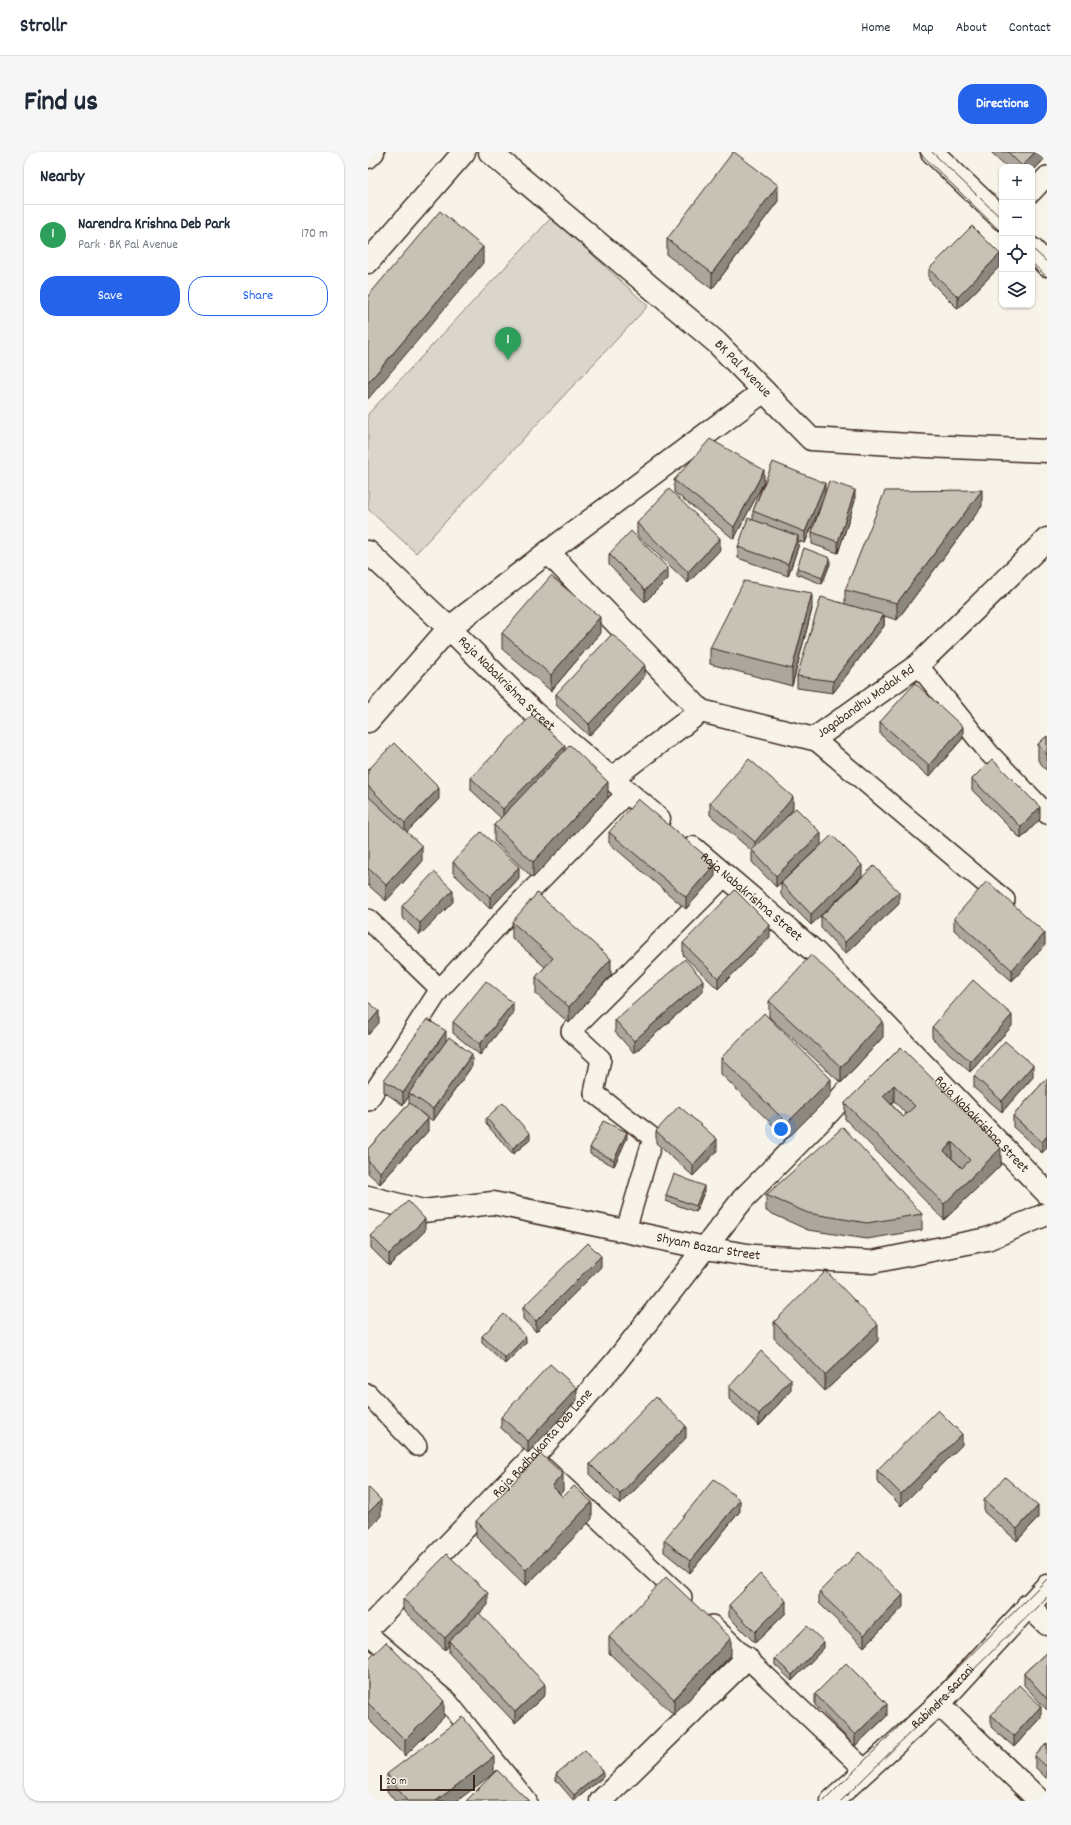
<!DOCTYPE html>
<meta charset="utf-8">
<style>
body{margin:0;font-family:Dekko,sans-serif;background:#f6f6f7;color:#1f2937}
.controls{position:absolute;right:12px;top:12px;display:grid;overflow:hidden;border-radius:8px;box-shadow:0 1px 3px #0004}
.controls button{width:36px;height:36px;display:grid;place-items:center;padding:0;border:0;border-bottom:1px solid #e0e1e3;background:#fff;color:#1f2937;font:20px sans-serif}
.scale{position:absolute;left:12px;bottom:10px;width:95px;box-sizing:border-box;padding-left:4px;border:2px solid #3b2a1e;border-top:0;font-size:11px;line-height:14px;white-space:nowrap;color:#3b2a1e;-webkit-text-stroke:3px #f7f3e8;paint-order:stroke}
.you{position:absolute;left:413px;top:977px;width:14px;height:14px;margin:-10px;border:3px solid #fff;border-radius:50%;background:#1a73e8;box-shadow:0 0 0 6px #1a73e833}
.badge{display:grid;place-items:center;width:26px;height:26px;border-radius:50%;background:#2563eb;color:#fff;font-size:13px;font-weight:700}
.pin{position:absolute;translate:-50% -33px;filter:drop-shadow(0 1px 2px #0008)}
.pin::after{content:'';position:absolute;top:21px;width:14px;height:12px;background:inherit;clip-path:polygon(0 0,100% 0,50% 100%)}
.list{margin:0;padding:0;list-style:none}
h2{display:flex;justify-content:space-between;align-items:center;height:52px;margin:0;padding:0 16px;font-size:17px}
h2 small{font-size:13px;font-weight:400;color:#747a83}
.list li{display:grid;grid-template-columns:26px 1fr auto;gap:12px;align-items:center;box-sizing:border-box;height:60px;padding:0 16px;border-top:1px solid #e0e1e3}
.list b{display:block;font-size:15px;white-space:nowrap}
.list p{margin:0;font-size:13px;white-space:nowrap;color:#747a83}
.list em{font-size:13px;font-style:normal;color:#747a83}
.actions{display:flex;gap:8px;padding:12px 16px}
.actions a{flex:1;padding:9px 0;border:1px solid #2563eb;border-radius:16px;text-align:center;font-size:14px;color:#2563eb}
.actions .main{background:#2563eb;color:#fff}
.icon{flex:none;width:22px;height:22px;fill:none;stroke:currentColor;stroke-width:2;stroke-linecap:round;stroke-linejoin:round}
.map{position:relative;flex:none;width:679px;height:1649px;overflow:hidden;border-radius:16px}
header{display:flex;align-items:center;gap:24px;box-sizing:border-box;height:56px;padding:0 20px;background:#fff;border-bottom:1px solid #e0e1e3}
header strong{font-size:19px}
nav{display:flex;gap:22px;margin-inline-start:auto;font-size:14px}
.intro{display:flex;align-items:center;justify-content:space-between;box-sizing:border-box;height:96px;padding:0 24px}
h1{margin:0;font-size:28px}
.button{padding:10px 18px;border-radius:16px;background:#2563eb;color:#fff;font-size:14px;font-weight:700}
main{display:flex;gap:24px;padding:0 24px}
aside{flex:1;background:#fff;border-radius:16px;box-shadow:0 1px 3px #0004}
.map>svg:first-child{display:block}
.green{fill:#dbd6cb;stroke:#8b8074}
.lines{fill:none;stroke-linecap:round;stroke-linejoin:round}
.lane-casing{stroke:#3b2a1e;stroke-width:22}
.street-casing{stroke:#3b2a1e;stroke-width:25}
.secondary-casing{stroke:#3b2a1e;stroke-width:25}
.primary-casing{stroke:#3b2a1e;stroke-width:25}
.lane{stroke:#f7f3e8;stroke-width:19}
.street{stroke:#f7f3e8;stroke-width:22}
.secondary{stroke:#f7f3e8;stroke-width:22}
.primary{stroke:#f7f3e8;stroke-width:22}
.tram{stroke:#3b2a1e;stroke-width:1}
.wall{fill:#aca69d;stroke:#3b2a1e;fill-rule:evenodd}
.shaded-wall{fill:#8c877f;stroke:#3b2a1e}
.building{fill:#c8c1b6;stroke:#3b2a1e;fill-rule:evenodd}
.labels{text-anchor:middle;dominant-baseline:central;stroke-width:3.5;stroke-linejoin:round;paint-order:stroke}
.street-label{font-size:14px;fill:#3b2a1e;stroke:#f7f3e8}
</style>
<header>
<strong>Strollr</strong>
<nav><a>Home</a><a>Map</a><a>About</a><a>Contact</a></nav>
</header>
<div class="intro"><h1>Find us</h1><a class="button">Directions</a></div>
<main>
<aside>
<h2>Nearby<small></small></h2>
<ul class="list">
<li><span class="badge" style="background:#2e9e5b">1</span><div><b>Narendra Krishna Deb Park</b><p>Park · BK Pal Avenue</p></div><em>170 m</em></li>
</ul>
<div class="actions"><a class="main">Save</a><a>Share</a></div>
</aside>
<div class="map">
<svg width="679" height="1649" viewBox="0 0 679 1649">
<rect width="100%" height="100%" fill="#f7f3e8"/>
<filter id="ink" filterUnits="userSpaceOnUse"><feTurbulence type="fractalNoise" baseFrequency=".025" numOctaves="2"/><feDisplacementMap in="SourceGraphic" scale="8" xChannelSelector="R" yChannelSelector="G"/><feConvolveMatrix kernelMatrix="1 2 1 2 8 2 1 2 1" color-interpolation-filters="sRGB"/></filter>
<g filter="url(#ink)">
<polygon class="green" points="184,65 280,154 48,401 0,357 0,262"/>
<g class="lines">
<g class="lane-casing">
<g id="lane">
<polyline points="664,40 679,24"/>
<polyline points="550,513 621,601 679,662"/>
<polyline points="446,587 637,748"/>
<polyline points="0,767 72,837"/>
<polyline points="0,949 72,837 149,753 260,640"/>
<polyline points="258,1078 285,986 226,941 233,907 203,879 357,724"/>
<polyline points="0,1242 49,1294"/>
<polyline points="176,1316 314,1445"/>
<polyline points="344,1473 497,1618"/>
<polyline points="0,1482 80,1550 159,1649"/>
</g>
</g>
<g class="street-casing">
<g id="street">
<polyline points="180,400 333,559"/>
<polyline points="0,569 81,476 180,400 396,239"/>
<path id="s1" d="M244 626 333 559 446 587 550 513 679 387"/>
<polyline points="660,1453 679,1472"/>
<path id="s2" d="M0 1476 165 1305 247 1211 375 1047 462 959 527 883"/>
<polyline points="571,1552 672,1649"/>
<polyline points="233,1649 379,1506"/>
</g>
</g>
<g class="secondary-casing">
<g id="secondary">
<path id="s3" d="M122 0 348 190 443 287 558 294 679 299"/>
<polyline points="564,0 634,67"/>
<polyline points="664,97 679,113"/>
<path id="s4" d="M0 400 81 476 166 561 291 667"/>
<path id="s5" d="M325 696 447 800 679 1041"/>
<path id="s6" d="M0 1045 55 1059 125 1051 337 1096 386 1104 504 1110 619 1087 679 1062"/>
<path id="s7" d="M464 1649 571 1552 679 1434"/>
</g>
</g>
<g class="primary-casing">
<g id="primary">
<polyline points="0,5 5,0"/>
<polyline points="0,110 96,0"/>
</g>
</g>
<use href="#lane" class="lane"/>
<use href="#street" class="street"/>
<use href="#secondary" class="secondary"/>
<use href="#primary" class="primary"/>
<g class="tram">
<polyline points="551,0 634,81"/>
<polyline points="564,0 634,67"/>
<polyline points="664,96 679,110"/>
<polyline points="664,111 679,125"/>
<polyline points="456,1649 679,1427"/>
<polyline points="473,1649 679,1445"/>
</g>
</g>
<g class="wall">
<polygon points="623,0 679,0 679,4 664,20 664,15 639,15"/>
<polygon points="410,49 344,137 299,103 299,87"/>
<polygon points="632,114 590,157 561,128 561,117"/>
<polygon points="306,328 396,330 457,342 487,349 470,401 444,392 444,380 455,347 437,391 430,389 430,395 420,424 370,406 370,395 385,368 385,359 396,330 366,387 306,340"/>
<polygon points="614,354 529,468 516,464 516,474 465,541 429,536 429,524 477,452 477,438"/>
<polygon points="269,371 352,398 320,431 269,383"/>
<polygon points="241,402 300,427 277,450 241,413"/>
<polygon points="462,412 454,432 429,422 429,416"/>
<polygon points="444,457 424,534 342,512 342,496"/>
<polygon points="134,481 232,481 183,539 134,497"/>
<polygon points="277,524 221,584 188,553 188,542"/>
<polygon points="512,570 595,586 561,625 512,582"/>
<polygon points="679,584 679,619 670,608 670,592"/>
<polygon points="197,599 240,646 165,726 126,689 126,673 133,666 103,638 103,626"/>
<polygon points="0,618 71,647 39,680 54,710 18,749 0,733"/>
<polygon points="604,627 672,667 653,687 604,638"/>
<polygon points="342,651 425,657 416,667 453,693 408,735 384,710 384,699 342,663"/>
<polygon points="241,680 347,724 318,757 241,691"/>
<polygon points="85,710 151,726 122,757 85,721"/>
<polygon points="494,724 443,773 413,743 413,731"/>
<polygon points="85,750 52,783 34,765 34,754"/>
<polygon points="531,752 477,802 453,776 453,764"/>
<polygon points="586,766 677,793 644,829 586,778"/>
<polygon points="144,770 243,823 201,871 168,842 168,825 177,815 144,786"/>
<polygon points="402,785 350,837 315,803 315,791"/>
<polygon points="335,839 266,901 247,880 247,868"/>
<polygon points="401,849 515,885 473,931 401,865"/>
<polygon points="145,862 112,903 85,881 85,870"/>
<polygon points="644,874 602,920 564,886 564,875"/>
<polygon points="78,889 104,914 65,969 52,960 60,979 12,1032 0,1021 0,997 41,952 41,944 35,953 16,940 16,928"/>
<path d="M533 895 633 1013 576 1068 477 967V951ZM526 949 538 962 535 965 523 952ZM584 1006 594 1016 584 1007Z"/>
<polygon points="353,906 463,943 419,987 353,922"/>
<polygon points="606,924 665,925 634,960 606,936"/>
<polygon points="679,926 679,996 674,1001 645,975 645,964"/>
<polygon points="118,966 162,988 145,1002 118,972"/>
<polygon points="288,979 349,999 325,1024 288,991"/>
<polygon points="259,986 246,1014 222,1002 222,996"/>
<polygon points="336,1040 328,1060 298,1049 298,1043"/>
<polygon points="398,1043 554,1062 554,1078 499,1087 440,1078 398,1059"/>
<polygon points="57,1079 21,1114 3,1096 3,1084"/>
<polygon points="233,1115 168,1180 155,1167 155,1155"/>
<polygon points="406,1170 510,1189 457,1239 406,1186"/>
<polygon points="114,1184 158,1191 137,1212 114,1190"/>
<polygon points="361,1235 423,1238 391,1274 361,1247"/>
<polygon points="209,1248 160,1301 133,1276 133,1265"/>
<polygon points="318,1286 252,1353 222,1323 222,1312"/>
<polygon points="594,1293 533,1354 509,1330 509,1318"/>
<polygon points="195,1339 192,1342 195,1345 224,1367 158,1434 108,1385 108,1369"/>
<polygon points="616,1348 670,1366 649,1389 616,1360"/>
<polygon points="372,1359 322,1421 296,1400 296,1388"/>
<polygon points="451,1440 535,1455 496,1495 451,1451"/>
<polygon points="35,1447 120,1453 111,1462 177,1543 147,1571 81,1501 81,1493 77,1498 35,1458"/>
<polygon points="361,1453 418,1461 387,1491 361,1465"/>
<polygon points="241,1485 363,1503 306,1563 241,1501"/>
<polygon points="456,1496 424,1529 407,1513 407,1507"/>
<polygon points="679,1500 679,1558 656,1533 656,1521"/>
<polygon points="0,1508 76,1565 37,1604 0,1567"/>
<polygon points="447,1542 519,1564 487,1594 447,1553"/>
<polygon points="623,1563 673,1565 646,1595 623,1575"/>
<polygon points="679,1591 679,1627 667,1615 667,1604"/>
<polygon points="19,1622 89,1649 27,1649 19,1639"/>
<polygon points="188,1622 235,1625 206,1649 188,1628"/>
</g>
<g class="shaded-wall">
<polygon points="667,0 679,0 679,4 664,20 664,15 654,15 654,14"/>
<polygon points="410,33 410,49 344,137 344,121"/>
<polygon points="115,95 115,111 0,247 0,231"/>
<polygon points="632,102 632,114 590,157 590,145"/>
<polygon points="396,318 396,330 366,387 366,375"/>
<polygon points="457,331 457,343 437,391 437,380"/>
<polygon points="487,338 487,349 470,401 470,390"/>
<polygon points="614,338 614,354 529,468 529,451"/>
<polygon points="430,384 430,395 420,424 420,412"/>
<polygon points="352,386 352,398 320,431 320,420"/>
<polygon points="462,406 462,412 454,432 454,426"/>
<polygon points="300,416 300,427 277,450 277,438"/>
<polygon points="444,441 444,457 424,534 424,517"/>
<polygon points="516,463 516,474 465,541 465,529"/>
<polygon points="232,465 232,481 183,539 183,523"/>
<polygon points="277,513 277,524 221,584 221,572"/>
<polygon points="595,575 595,586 561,625 561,613"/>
<polygon points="197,594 197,605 135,668 135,657"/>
<polygon points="240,630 240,646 165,726 165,710"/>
<polygon points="71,636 71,647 37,682 37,671"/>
<polygon points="425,645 425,657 387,702 387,690"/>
<polygon points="672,655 672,667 653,687 653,675"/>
<polygon points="453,681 453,693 408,735 408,724"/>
<polygon points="54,694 54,710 18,749 18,733"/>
<polygon points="347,712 347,724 318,757 318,745"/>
<polygon points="494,713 494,724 443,773 443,762"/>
<polygon points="151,715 151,726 122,757 122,745"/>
<polygon points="85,738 85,750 52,783 52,771"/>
<polygon points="531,740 531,752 477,802 477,790"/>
<polygon points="402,773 402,785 350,837 350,826"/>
<polygon points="677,781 677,793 644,829 644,818"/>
<polygon points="243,807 243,823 201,871 201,855"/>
<polygon points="335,828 335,839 266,901 266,889"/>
<polygon points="145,851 145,862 112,903 112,892"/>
<polygon points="11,859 11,871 0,883 0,872"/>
<polygon points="644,863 644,874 602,920 602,909"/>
<polygon points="515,869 515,885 473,931 473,915"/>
<polygon points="78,879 78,891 41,941 41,944 35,953 35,941"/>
<polygon points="104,902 104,914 65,969 65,957"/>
<polygon points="665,913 665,925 634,960 634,949"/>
<polygon points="463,927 463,943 419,987 419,971"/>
<polygon points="526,933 526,949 515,960 515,944"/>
<polygon points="60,967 60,979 12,1032 12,1020"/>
<polygon points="259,980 259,986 246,1014 246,1008"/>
<polygon points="162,982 162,988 145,1002 145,996"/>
<polygon points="679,984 679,996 674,1001 674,990"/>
<polygon points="349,987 349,999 325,1024 325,1013"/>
<polygon points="584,990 584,1006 576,1015 576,999"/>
<polygon points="633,996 633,1013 576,1068 576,1052"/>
<polygon points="336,1034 336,1040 328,1060 328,1054"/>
<polygon points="57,1067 57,1079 21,1114 21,1102"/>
<polygon points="233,1104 233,1115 168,1180 168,1169"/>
<polygon points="510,1173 510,1189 457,1239 457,1223"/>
<polygon points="158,1185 158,1191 137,1212 137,1206"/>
<polygon points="423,1227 423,1238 391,1274 391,1262"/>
<polygon points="209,1236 209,1248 160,1301 160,1289"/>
<polygon points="318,1274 318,1286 252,1353 252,1342"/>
<polygon points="594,1282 594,1293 533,1354 533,1342"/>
<polygon points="195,1322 195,1339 184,1350 184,1334"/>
<polygon points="13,1348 13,1364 0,1377 0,1361"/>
<polygon points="372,1348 372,1359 322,1421 322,1409"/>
<polygon points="224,1350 224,1367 158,1434 158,1418"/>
<polygon points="670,1354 670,1366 649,1389 649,1377"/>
<polygon points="120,1441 120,1453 83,1491 81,1489 81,1493 77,1498 77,1486"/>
<polygon points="535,1443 535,1455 496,1495 496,1483"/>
<polygon points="418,1449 418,1461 387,1491 387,1480"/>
<polygon points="363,1486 363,1503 306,1563 306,1547"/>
<polygon points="456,1490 456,1496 424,1529 424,1523"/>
<polygon points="177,1532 177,1543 147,1571 147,1560"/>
<polygon points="76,1549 76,1565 37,1604 37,1588"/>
<polygon points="519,1552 519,1564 487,1594 487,1583"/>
<polygon points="673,1554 673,1565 646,1595 646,1584"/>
<polygon points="126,1605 126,1621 89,1649 68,1649"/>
<polygon points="235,1619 235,1625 206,1649 206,1643"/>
</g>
<g class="building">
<polygon points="365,0 366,0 410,33 344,121 299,87"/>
<polygon points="640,0 667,0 654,14"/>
<polygon points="72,59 115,95 0,231 0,144"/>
<polygon points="604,74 632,102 590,145 561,117"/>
<polygon points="342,287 396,318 366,375 306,328"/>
<polygon points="405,310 457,331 437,380 385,359"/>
<polygon points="461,329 487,338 470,390 444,380"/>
<polygon points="301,337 352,386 320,420 269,371"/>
<polygon points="614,338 529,451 477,438 517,339"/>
<polygon points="380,366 430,384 420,412 370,395"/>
<polygon points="263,379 300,416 277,438 241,402"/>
<polygon points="436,396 462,406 454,426 429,416"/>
<polygon points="183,424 232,465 183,523 134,481"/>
<polygon points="376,429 444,441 424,517 342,496"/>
<polygon points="453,445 516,463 465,529 429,524"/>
<polygon points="244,482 277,513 221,572 188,542"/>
<polygon points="547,531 595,575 561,613 512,570"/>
<polygon points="164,563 197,594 135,657 103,626"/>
<polygon points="679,584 679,603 670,592"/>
<polygon points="26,591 71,636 37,671 0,634 0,618"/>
<polygon points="202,593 240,630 165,710 126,673"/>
<polygon points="381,607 425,645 387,690 342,651"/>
<polygon points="624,607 672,655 653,675 604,627"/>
<polygon points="0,644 54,694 18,733 0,716"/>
<polygon points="270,647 347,712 318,745 241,680"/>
<polygon points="428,656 453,681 408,724 384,698"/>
<polygon points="113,680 151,715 122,745 85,710"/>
<polygon points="464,683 494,713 443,762 413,731"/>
<polygon points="506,714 531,740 477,790 453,764"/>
<polygon points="66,720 85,738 52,771 34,754"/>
<polygon points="619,729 677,781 644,818 586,766"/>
<polygon points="367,738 402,773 350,826 315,791"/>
<polygon points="169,741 243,807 201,855 168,825 185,806 144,770"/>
<polygon points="443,803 515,869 473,915 401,849"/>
<polygon points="317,807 335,828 266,889 247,868"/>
<polygon points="605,828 644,863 602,909 564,875"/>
<polygon points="118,829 145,851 112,892 85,870"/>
<polygon points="0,850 11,859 0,872"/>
<polygon points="396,861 463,927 419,971 353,906"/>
<polygon points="59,867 78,879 35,941 16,928"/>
<polygon points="81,885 104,902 65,957 41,941"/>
<polygon points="637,889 665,913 634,949 606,924"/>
<path d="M533 895 633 996 576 1052 477 951ZM526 933 547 954 535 965 515 944ZM584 990 602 1008 594 1016 576 999Z"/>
<polygon points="679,926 679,984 674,990 645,964"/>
<polygon points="42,951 60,967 12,1020 0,1009 0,997"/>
<polygon points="135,951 162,982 145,996 118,966"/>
<polygon points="311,954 349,987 325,1013 288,979"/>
<polygon points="235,969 259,980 246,1008 222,996"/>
<polygon points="475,975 554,1062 499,1071 440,1061 398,1043"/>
<polygon points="306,1022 336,1034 328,1054 298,1043"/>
<polygon points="40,1049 57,1067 21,1102 3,1084"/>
<polygon points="220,1091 233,1104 168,1169 155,1155"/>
<polygon points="458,1119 510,1173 457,1223 406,1170"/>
<polygon points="136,1162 158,1185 137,1206 114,1184"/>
<polygon points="393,1199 423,1227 391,1262 361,1235"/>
<polygon points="182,1212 209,1236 160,1289 133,1265"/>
<polygon points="288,1245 318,1274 252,1342 222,1312"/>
<polygon points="570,1258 594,1282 533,1342 509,1318"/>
<polygon points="173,1302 195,1322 184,1334 195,1345 206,1334 224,1350 158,1418 108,1369"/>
<polygon points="637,1325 670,1354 649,1377 616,1348"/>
<polygon points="346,1327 372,1348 322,1409 296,1388"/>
<polygon points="0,1335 13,1348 0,1361"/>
<polygon points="491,1400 535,1443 496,1483 451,1440"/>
<polygon points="79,1402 120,1441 77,1486 35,1447"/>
<polygon points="392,1422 418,1449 387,1480 361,1453"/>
<polygon points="298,1425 363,1486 306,1547 241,1485"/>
<polygon points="111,1461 177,1532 147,1560 81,1489"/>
<polygon points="439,1474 456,1490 424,1523 407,1507"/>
<polygon points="18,1490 76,1549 37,1588 0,1551 0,1508"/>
<polygon points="679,1500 679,1547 656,1521"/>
<polygon points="478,1511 519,1552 487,1583 447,1542"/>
<polygon points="651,1533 673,1554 646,1584 623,1563"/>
<polygon points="95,1565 126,1605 68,1649 39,1649 19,1622"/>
<polygon points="679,1591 679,1615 667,1604"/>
<polygon points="217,1598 235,1619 206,1643 188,1622"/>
<polygon points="129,1618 161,1649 98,1649"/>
</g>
</g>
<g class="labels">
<g class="street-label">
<text stroke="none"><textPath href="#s3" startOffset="333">BK Pal Avenue</textPath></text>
<text stroke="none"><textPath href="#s4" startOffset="191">Raja Nabakrishna Street</textPath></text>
<text stroke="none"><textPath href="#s1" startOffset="292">Jagabandhu Modak Rd</textPath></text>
<text stroke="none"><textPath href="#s5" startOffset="76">Raja Nabakrishna Street</textPath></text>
<text stroke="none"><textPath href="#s5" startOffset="400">Raja Nabakrishna Street</textPath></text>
<text stroke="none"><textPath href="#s6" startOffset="347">Shyam Bazar Street</textPath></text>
<text stroke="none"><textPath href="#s2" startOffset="254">Raja Radhakanta Deb Lane</textPath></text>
<text stroke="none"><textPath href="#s7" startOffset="152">Rabindra Sarani</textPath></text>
</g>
</g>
</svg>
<div class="controls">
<button>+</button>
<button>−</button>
<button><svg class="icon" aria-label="locate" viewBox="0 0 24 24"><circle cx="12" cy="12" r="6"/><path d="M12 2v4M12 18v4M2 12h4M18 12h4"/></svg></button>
<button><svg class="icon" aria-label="layers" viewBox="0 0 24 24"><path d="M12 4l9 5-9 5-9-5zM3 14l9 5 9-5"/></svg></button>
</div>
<div class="scale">20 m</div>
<div class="you"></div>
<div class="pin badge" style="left:140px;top:208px;background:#2e9e5b">1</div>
</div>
</main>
